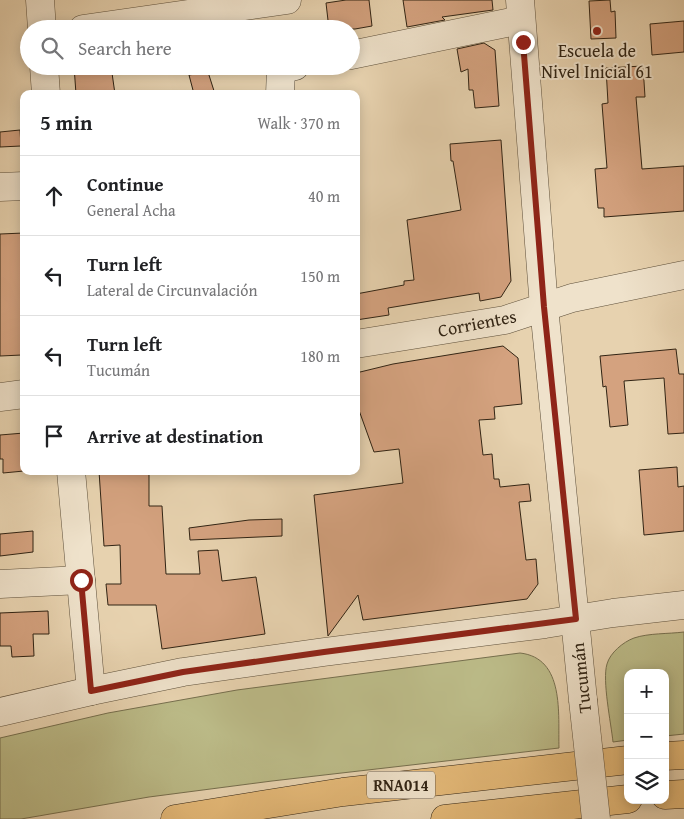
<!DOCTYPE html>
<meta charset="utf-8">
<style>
body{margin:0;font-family:"Gentium Book Plus",serif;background:#f6f6f6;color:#202124}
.controls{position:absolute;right:15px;bottom:15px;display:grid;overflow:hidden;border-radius:10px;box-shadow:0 2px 12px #0003}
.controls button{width:45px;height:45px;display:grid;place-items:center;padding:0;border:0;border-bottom:1px solid #e0e0e0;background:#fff;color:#202124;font:25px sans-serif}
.stop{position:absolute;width:15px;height:15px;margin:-11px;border:4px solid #8f2418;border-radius:50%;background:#fff}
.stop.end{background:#8f2418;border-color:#fff;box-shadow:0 1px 5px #0008}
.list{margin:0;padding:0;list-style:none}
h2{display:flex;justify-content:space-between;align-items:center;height:65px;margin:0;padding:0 20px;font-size:21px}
h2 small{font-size:16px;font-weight:400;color:#757577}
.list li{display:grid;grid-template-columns:32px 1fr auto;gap:15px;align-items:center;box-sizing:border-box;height:80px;padding:0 20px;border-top:1px solid #e0e0e0}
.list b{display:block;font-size:19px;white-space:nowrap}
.list p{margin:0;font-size:16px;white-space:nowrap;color:#757577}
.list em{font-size:16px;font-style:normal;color:#757577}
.icon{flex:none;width:28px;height:28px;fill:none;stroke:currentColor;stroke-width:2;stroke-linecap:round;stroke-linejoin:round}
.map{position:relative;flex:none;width:684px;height:819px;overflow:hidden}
.search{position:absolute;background:#fff;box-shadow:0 2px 12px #0003;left:20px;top:20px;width:340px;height:55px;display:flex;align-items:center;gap:12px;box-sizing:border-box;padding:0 18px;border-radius:28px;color:#757577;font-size:19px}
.panel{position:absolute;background:#fff;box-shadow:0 2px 12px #0003;left:20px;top:90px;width:340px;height:385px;border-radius:10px}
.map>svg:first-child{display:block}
.green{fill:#bbba87;stroke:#766f4e}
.building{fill:#d4a27f;stroke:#312414}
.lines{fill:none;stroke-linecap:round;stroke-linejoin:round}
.minor-casing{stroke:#5e503b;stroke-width:29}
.highway-casing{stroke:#312414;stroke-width:29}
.minor{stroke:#efe2cb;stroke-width:28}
.highway{stroke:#e4b978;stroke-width:28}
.minor-bridge-casing{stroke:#5e503b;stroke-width:29;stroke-linecap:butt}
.minor-bridge{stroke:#efe2cb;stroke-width:28}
.route{stroke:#8f2418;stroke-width:6}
.poi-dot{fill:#8f2418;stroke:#efe2cb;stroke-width:2}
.labels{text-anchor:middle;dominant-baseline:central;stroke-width:4;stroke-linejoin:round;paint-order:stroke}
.shield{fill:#efe2cb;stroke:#6a5d4b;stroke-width:1}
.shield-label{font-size:16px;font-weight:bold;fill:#312414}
.poi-label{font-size:18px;fill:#312414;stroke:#efe2cb}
.street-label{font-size:18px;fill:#312414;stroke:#efe2cb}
</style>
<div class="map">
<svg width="684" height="819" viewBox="0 0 684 819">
<rect width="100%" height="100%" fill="#e7d2af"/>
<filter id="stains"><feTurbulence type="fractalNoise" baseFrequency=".004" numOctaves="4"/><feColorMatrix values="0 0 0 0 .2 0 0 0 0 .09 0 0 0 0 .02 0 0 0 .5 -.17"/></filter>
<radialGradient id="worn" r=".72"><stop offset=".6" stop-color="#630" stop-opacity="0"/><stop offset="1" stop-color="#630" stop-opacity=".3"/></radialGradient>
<g class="green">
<path d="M684 632V734L665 736V673H628V740L613 742C611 723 602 680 607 664 610 653 623 642 634 638 649 633 668 634 684 632Z"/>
<path d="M520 653C565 658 558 714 559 748L272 781 149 797 21 819H0V738L108 713 237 690Z"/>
</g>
<g class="building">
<polygon points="346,0 369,0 372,26 355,29 329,29 326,3"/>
<polygon points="403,0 492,0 493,10 442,17 445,20 407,27"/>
<polygon points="610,0 611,12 615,11 616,38 591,39 589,1"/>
<polygon points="684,21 684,52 652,55 650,24"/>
<polygon points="484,43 495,50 499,106 475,108 473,90 469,90 468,69 461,72 457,49"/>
<polygon points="74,66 111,66 115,94 76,94"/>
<polygon points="643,66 645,97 636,97 642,169 684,166 684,211 604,217 604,208 598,208 595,169 607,168 602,104 608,103 606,68"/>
<polygon points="208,72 215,94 194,94 189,75"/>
<polygon points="20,130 21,146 0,147 0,132"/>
<polygon points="501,140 511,281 501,297 480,301 479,293 436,300 388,308 389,315 356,320 356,294 404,285 404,281 414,280 407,220 461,210 453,161 451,161 450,144"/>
<polygon points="24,233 24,349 22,349 22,355 0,356 0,234"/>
<polygon points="503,346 518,358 522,404 494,407 495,419 479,420 483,455 492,454 494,479 499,479 500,487 529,484 531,501 519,502 526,560 536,559 538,584 527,599 363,620 358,595 328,636 314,495 403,483 399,449 374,452 356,402 356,373 393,364"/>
<polygon points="676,349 679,374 684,374 684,433 668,434 664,378 624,381 628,425 610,427 606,386 603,387 600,356"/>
<polygon points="24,433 24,471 3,473 3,459 0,459 0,435"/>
<polygon points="677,467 678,487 684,486 684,531 644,535 639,470"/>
<polygon points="99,471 149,471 149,506 162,506 166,574 200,574 198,551 218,550 222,581 256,577 265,634 162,649 156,605 108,605 106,584 121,584 120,545 104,546"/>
<polygon points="282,519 282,536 190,540 189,528 249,520"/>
<polygon points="33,531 33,552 0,556 0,534"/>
<polygon points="48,611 49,634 33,634 34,656 12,657 11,646 0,646 0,613"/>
</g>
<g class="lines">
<g class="minor-casing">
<g id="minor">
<polyline points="40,0 42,29"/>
<polyline points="520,0 544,307 583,700"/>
<polyline points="83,29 287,0"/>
<polyline points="351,55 521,20"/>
<polyline points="44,66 46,94"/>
<polyline points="280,94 281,69 295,66"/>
<polyline points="0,187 24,186"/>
<polyline points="356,344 505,320 572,298 684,275"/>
<polyline points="0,397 24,394"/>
<polyline points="71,471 91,691"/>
<polyline points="0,584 81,580"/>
<polyline points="0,712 91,691 183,672 324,652 545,624 613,613 684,605"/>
</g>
</g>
<g class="highway-casing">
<g id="highway">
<polyline points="665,756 684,755"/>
<polyline points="665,795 684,794"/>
<polyline points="175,819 343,792 628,760"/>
<polyline points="445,819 628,799"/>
</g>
</g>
<use href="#minor" class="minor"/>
<use href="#highway" class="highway"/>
<g class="minor-bridge-casing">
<polyline id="minor-bridge" points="583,700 596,819"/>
</g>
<use href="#minor-bridge" class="minor-bridge"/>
</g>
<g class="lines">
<polyline class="route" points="81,580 91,691 183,672 324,652 576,619 544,307 523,42"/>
</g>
<circle class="poi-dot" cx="597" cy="31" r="5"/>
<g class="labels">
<rect class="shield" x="367" y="771.5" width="68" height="27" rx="4"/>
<g class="shield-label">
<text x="401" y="785">RNA014</text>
</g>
<g class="poi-label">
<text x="597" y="50">Escuela de<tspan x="597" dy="21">Nivel Inicial 61</tspan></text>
</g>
<g class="street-label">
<text transform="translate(477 323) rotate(-11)">Corrientes</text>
<text transform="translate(581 678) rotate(-96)">Tucumán</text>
</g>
</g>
<rect width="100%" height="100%" filter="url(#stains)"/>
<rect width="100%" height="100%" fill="url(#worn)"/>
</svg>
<div class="controls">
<button>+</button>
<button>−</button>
<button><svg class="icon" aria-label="layers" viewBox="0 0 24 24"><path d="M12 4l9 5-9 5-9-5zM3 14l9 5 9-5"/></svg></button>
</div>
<div class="stop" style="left:81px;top:580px"></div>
<div class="stop end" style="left:523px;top:42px"></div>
<div class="search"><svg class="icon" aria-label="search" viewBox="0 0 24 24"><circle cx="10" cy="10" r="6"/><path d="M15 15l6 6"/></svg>Search here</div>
<section class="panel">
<h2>5 min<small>Walk · 370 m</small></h2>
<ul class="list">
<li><svg class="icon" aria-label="ahead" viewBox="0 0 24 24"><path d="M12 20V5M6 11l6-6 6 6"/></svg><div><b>Continue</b><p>General Acha</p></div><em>40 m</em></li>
<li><svg class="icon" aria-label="left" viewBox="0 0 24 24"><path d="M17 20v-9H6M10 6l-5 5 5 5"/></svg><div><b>Turn left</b><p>Lateral de Circunvalación</p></div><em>150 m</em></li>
<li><svg class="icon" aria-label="left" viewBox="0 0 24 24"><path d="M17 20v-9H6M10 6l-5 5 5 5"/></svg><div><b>Turn left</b><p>Tucumán</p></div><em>180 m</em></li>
<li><svg class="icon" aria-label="arrive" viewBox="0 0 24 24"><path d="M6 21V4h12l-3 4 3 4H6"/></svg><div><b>Arrive at destination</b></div></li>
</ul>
</section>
</div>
